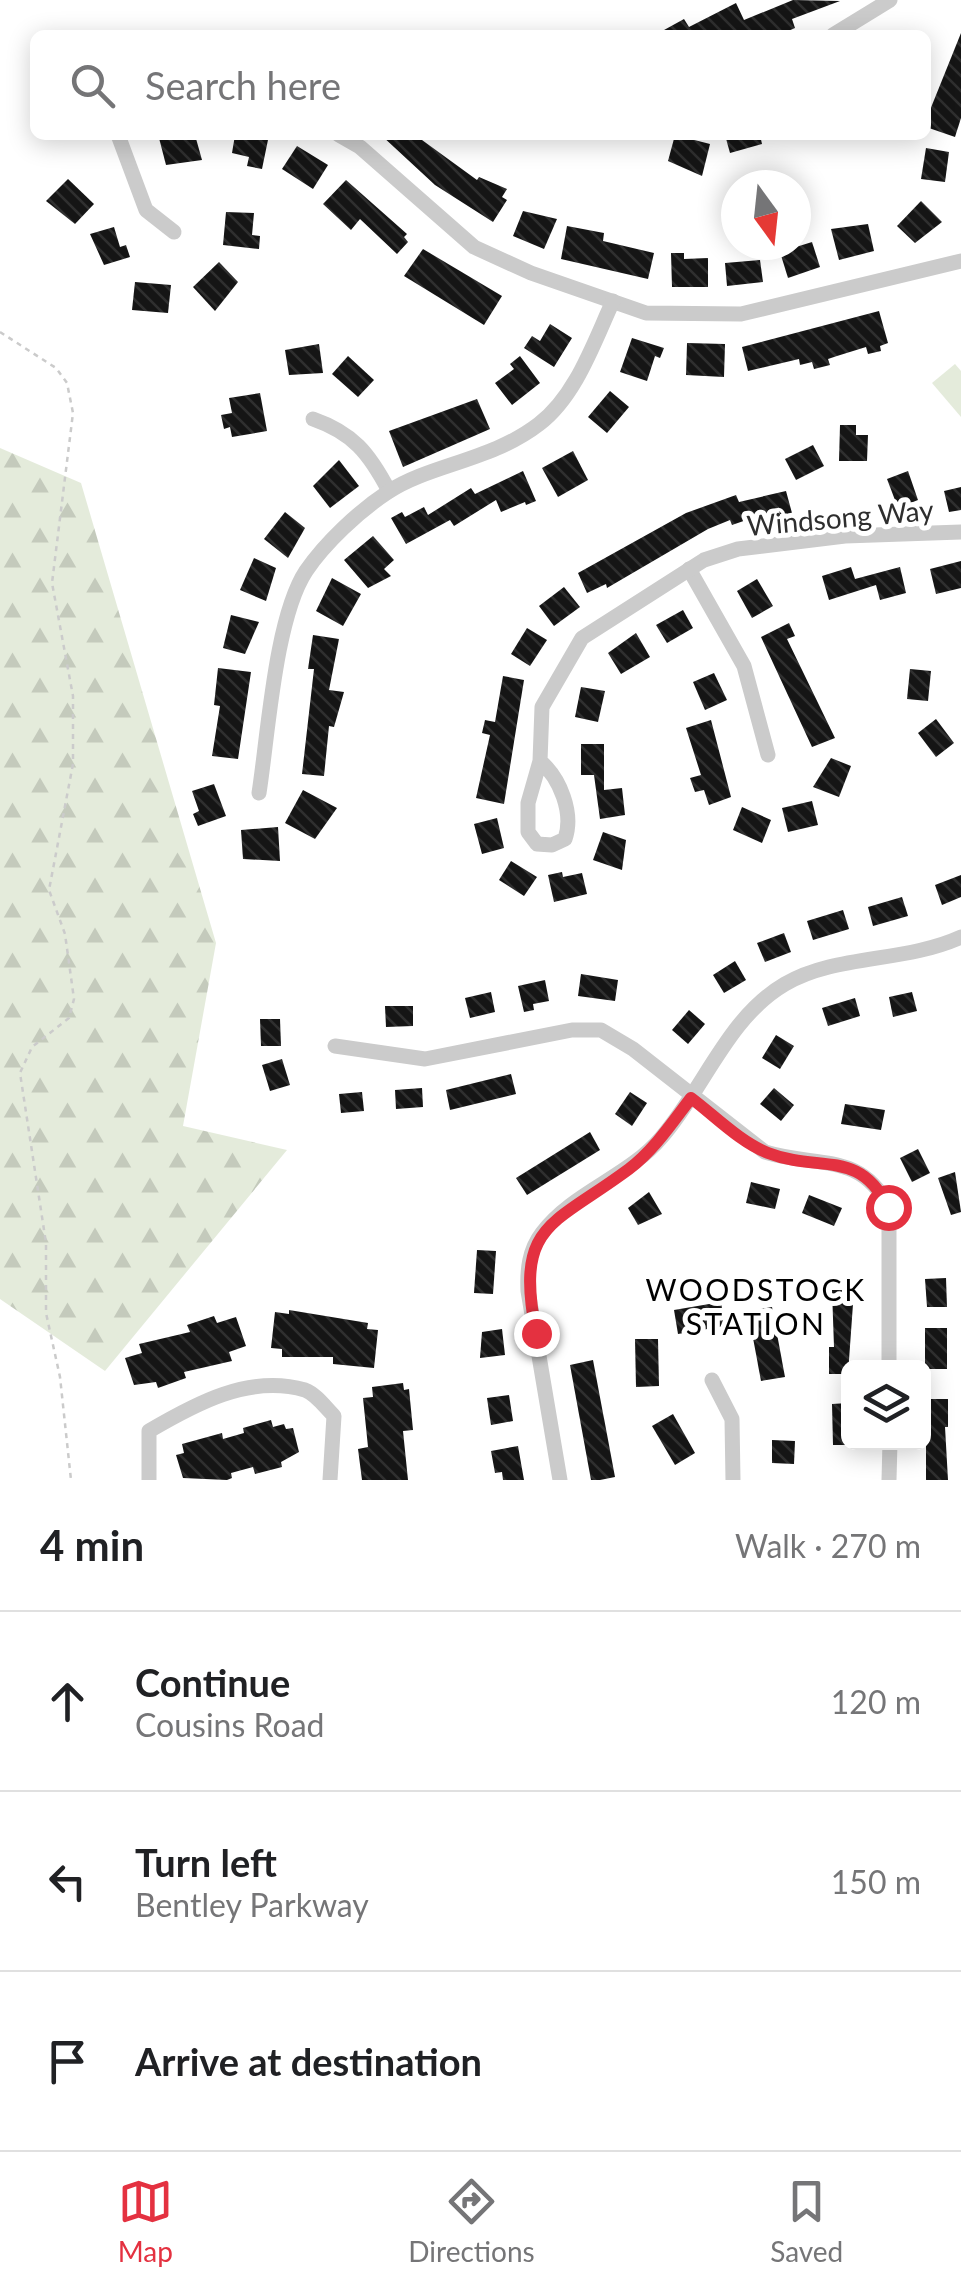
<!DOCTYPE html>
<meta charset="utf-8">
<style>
body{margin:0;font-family:Lato,sans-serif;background:#f6f6f6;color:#202124}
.controls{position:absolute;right:30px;bottom:30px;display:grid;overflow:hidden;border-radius:15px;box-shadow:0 5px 25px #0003}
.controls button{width:90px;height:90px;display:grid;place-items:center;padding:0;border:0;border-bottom:2px solid #e0e0e0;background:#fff;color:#202124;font:50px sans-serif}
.compass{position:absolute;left:721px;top:170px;width:90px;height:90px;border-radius:50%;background:#fff;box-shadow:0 5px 25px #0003;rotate:165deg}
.stop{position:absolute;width:30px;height:30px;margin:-22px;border:8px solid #e43140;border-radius:50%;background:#fff}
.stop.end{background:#e43140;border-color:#fff;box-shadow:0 2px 10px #0008}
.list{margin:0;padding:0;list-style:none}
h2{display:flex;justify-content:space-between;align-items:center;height:130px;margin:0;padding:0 40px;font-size:42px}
h2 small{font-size:32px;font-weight:400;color:#757577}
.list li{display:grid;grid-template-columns:65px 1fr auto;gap:30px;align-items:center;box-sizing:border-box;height:180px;padding:0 40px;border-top:2px solid #e0e0e0}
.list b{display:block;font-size:38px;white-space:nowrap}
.list p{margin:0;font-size:32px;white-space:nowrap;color:#757577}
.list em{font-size:32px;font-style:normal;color:#757577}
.icon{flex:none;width:55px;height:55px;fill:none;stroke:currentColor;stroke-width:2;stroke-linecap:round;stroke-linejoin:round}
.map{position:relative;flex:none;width:961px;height:1480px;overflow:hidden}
.search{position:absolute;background:#fff;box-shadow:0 5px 25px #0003;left:30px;right:30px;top:30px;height:110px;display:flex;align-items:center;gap:25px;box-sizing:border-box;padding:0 35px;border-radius:15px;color:#757577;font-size:38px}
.sheet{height:670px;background:#fff}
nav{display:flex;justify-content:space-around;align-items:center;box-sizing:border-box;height:140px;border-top:2px solid #e0e0e0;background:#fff;font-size:28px;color:#757577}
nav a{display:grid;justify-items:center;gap:5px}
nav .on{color:#e43140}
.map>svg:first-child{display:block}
.grass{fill:#e4ebdb}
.forest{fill:url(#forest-firs)}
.building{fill:url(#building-back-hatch)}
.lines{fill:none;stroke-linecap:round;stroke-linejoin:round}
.path{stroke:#cbcbcb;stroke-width:2.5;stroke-dasharray:5 5;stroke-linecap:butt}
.minor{stroke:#cbcbcb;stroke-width:15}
.route{stroke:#e43140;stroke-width:12}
.labels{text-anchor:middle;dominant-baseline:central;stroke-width:10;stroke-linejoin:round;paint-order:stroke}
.street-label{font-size:28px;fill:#2e2e2e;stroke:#fff}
.neighbourhood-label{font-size:30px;letter-spacing:2.5px;fill:#000;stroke:#fff}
</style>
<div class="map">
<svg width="961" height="1480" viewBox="0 0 961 1480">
<defs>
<pattern id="forest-firs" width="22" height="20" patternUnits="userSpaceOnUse" patternTransform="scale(2.5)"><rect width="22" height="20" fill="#e4ebdb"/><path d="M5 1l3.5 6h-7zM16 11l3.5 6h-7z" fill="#c4cabc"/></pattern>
<pattern id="building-back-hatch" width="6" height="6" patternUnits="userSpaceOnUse" patternTransform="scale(2.5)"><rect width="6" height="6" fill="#151515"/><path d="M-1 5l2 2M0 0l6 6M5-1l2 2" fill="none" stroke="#2f2f2f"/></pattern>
</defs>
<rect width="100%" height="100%" fill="#fff"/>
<polygon class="grass" points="955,364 961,371 961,417 932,383"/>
<polygon class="forest" points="0,448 81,483 216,943 183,1126 287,1150 105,1371 0,1299"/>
<g class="building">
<polygon points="793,0 840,1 792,19 795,28 779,35 761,35 759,30 747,35 655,35 684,19 689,27 736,3 744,20"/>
<polygon points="961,33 961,118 955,137 926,127 926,120"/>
<polygon points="171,135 195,135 202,160 166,165 159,138"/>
<polygon points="235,135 269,135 262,169 247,166 249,157 232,153"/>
<polygon points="381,135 427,135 422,140 477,180 479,177 507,189 502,197 507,200 493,222 435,185"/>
<polygon points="675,135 710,144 702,176 668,161"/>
<polygon points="725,135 760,135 762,144 730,153"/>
<polygon points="297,146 328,165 313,189 282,169"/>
<polygon points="926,148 949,152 945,182 921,179"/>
<polygon points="68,179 94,204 75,224 46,201"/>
<polygon points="346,180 407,234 404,237 408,242 397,254 360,219 351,230 323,204"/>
<polygon points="921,201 942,222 915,243 897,226"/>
<polygon points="523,211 557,219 544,249 513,236"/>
<polygon points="226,212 254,213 252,235 260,236 259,249 223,245"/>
<polygon points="868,224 874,251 839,260 831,229"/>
<polygon points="567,226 604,233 603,241 654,253 648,279 561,259"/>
<polygon points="114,227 120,247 126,245 130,257 104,265 90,234"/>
<polygon points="812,242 820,267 788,278 780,252"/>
<polygon points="423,249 502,296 484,325 404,276"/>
<polygon points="671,253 684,253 684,259 708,258 708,287 672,287"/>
<polygon points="760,260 763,282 727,286 725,263"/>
<polygon points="219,262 238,282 215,311 193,287"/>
<polygon points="135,282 171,285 168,313 132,310"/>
<polygon points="879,311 888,343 880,346 881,351 868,354 866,347 837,356 828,359 830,365 814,369 812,362 800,365 799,359 748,371 742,347"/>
<polygon points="550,324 572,338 554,367 524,348 532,336 540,341"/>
<polygon points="632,338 664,348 660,358 655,356 647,381 620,372"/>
<polygon points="687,343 725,344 724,377 686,375"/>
<polygon points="319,344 323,373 289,375 285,350"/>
<polygon points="348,356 374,380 358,397 332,374"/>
<polygon points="520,356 540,383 512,405 495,383 514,369 510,364"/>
<polygon points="610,391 629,407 607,433 588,417"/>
<polygon points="260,393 267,431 232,437 230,427 224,429 221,415 232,413 229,398"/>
<polygon points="477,399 490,429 403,467 389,431"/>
<polygon points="840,425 856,425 856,435 868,435 867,461 839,461"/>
<polygon points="813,445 824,466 796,480 785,459"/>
<polygon points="573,451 588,480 558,497 542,468"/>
<polygon points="339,460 359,486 330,508 313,486"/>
<polygon points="523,471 536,501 526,505 525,502 501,512 496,500 454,526 450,520 406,544 391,518 402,512 405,517 424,507 428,515 471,488 475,494"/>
<polygon points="908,471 918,500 898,508 887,479"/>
<polygon points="961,487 961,510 949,512 944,491"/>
<polygon points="786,491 792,513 762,521 761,515 732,525 730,520 708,529 607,588 606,584 587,593 578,573 686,513 736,495 739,502"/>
<polygon points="285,512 305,528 288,558 264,539"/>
<polygon points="373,536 394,560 384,569 391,576 368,588 344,560"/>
<polygon points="254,558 276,568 266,601 240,590"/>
<polygon points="961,561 961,588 936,594 930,569"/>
<polygon points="851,567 855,579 900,567 906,593 880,600 876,585 829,600 822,576"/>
<polygon points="332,578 361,594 343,626 316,611"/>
<polygon points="757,579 773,606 752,618 737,591"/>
<polygon points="564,587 580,607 554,626 539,606"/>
<polygon points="683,610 693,628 667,643 656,625"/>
<polygon points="231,615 259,622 245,654 223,648"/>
<polygon points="789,623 795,636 787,639 835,738 812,747 761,637"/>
<polygon points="527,628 547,640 530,666 511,654"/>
<polygon points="636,633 650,657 621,674 608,653"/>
<polygon points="313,635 339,639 329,690 344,692 334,727 329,726 324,776 302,774 314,669 308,669"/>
<polygon points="218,668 251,672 238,759 212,756 220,706 214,705"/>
<polygon points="910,669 931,671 928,701 907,699"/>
<polygon points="714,673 727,700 705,710 693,682"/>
<polygon points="503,676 524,680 504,804 476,798 490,735 482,733 485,720 495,722"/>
<polygon points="581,687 605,691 598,722 575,717"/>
<polygon points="936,719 954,743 936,757 918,733"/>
<polygon points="711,720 731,797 709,805 704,790 695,792 690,778 701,775 686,728"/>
<polygon points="581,744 604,744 604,790 622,788 625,815 600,819 594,775 581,775"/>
<polygon points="831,758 851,766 839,797 813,787"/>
<polygon points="214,784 226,816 198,826 193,814 199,811 192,791"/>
<polygon points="303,790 337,808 315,839 285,823"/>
<polygon points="812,801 818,825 788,832 782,808"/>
<polygon points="742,807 771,820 762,843 733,830"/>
<polygon points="497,818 504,848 482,854 474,824"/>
<polygon points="278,827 280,861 243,859 241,830"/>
<polygon points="603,832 626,840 622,870 593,860"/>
<polygon points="511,861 537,877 524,896 499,880"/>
<polygon points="562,872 563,877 582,873 587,894 554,902 548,875"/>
<polygon points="961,875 961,897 942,905 935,885"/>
<polygon points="902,897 908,916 873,926 868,907"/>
<polygon points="843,910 849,929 813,940 807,921"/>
<polygon points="784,933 791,952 765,962 757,943"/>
<polygon points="735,961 746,980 724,993 713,975"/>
<polygon points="581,974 618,980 615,1001 578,996"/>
<polygon points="545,980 549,1001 533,1004 534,1010 524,1012 518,986"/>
<polygon points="491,992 495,1012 470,1018 465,998"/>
<polygon points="912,992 917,1011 893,1017 889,997"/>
<polygon points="855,998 860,1016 828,1026 822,1008"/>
<polygon points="385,1006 413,1006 413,1026 386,1027"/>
<polygon points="689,1010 705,1024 688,1044 672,1030"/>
<polygon points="260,1019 280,1019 281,1046 261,1046"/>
<polygon points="776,1035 794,1046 780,1069 762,1058"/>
<polygon points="282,1059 290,1085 270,1091 262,1065"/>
<polygon points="511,1074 516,1094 450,1110 446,1090"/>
<polygon points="422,1088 423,1107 396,1109 395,1090"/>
<polygon points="774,1088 794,1105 781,1121 760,1104"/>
<polygon points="362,1092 364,1111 341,1113 339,1094"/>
<polygon points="630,1092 647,1103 632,1126 615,1114"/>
<polygon points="845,1104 885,1110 881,1130 841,1124"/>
<polygon points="590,1132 600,1150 527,1195 516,1178"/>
<polygon points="918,1149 930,1173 912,1182 900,1158"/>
<polygon points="955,1172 961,1212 951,1215 938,1178"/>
<polygon points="751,1182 780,1189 775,1209 746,1203"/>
<polygon points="649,1192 662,1214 638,1225 628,1208"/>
<polygon points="809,1195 842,1208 834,1226 802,1213"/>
<polygon points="477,1250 496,1251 493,1294 474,1293"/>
<polygon points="946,1278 947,1307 927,1307 925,1279"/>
<polygon points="832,1290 854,1290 848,1374 829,1374 829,1347 834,1347"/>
<polygon points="721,1302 725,1326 678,1334 674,1310"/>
<polygon points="772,1307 785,1377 761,1381 748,1311"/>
<polygon points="289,1310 368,1323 367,1329 378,1330 374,1368 333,1364 333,1357 282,1357 282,1349 271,1348 275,1312 289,1314"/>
<polygon points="214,1316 217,1323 236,1317 246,1346 229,1352 232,1361 184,1372 186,1378 158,1388 156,1382 134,1385 125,1358 142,1353 139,1344 190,1332 187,1325"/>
<rect x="925" y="1328" width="22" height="41"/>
<polygon points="502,1329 505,1355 480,1358 482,1332"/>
<polygon points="635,1339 658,1339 659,1386 636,1387"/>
<polygon points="593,1360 615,1477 600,1480 591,1480 570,1365"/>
<polygon points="403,1383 404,1390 409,1389 413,1430 403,1431 408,1480 362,1480 358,1449 368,1447 363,1398 373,1397 372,1387"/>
<polygon points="509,1395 513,1421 491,1425 487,1398"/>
<polygon points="926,1399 948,1399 948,1427 945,1427 948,1480 926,1480"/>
<polygon points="848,1403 848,1445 833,1445 832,1404"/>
<polygon points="673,1414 695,1453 675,1465 652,1426"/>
<polygon points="271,1420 273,1427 284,1424 286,1429 293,1428 299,1452 281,1462 282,1467 255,1474 253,1467 231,1473 232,1478 227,1480 183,1478 176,1455 184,1453 182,1444 222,1433 223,1439 244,1433 243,1428"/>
<polygon points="772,1440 795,1441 794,1464 772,1463"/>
<polygon points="518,1446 524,1480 503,1480 502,1472 495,1473 491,1451"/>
</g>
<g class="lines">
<polyline class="path" points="0,332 56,368 67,383 73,413 52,583 73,696 73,764 49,890 65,934 74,999 69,1018 32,1047 20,1073 46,1243 46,1313 60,1377 71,1480"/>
<g class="minor">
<polyline points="833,35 890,0"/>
<polyline points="118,135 146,210 174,232"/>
<polyline points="339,135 360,147 474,247 531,273 646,313 741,314 961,261"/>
<path d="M313 419C353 433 369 453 389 491"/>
<polyline points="689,569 744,666 768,755"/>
<path d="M540 761C560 778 574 813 565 839L552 845 537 844 528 832V803L540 761 542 707 582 638 704 560 738 549 845 536 961 532"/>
<path d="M259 793C268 736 275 618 306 571 325 543 359 511 388 492 431 464 491 461 539 424 576 396 594 342 613 301"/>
<path d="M335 1046 425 1059 572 1030H601L633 1049 765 1152C817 1168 860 1151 889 1207V1368"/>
<polyline points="712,1380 732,1419 733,1480"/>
<path d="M149 1480V1431C195 1404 249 1374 305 1390 316 1394 326 1408 334 1416L330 1480"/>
<path d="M560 1480 528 1291C527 1270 529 1250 542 1233 573 1192 628 1177 661 1138 704 1089 727 1018 785 984 836 954 904 963 961 937"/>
<polyline points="889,1480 890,1442"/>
</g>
</g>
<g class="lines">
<path class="route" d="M536 1333C515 1223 551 1227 629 1169 654 1150 672 1123 691 1098 715 1116 740 1142 768 1153 819 1173 859 1148 888 1207"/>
</g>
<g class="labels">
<g class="street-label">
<text transform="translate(840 517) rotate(-5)">Windsong Way</text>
</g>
<g class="neighbourhood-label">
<text x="756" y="1289">WOODSTOCK<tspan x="756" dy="34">STATION</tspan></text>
</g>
</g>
</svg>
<div class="controls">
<button><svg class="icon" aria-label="layers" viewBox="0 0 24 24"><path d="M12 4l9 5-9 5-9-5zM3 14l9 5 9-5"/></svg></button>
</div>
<svg class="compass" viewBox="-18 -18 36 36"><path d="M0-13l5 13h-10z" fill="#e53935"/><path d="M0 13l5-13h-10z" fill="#757577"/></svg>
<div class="stop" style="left:888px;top:1207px"></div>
<div class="stop end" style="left:536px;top:1333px"></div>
<div class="search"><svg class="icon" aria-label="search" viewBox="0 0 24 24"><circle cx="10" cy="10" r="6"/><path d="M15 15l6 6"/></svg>Search here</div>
</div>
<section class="sheet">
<h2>4 min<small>Walk · 270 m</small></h2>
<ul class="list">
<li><svg class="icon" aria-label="ahead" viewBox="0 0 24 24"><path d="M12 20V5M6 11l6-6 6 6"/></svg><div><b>Continue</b><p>Cousins Road</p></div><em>120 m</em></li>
<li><svg class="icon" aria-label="left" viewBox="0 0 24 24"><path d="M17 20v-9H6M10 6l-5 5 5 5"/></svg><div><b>Turn left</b><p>Bentley Parkway</p></div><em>150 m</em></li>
<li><svg class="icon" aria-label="arrive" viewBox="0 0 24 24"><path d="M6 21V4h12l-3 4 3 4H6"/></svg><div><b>Arrive at destination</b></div></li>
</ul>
</section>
<nav>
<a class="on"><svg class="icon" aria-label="map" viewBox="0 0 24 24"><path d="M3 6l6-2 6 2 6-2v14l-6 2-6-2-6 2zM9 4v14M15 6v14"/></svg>Map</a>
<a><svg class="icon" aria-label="directions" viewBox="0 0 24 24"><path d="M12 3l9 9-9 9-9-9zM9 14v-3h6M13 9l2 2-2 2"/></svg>Directions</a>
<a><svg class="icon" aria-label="saved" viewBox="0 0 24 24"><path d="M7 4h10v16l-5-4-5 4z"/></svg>Saved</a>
</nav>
